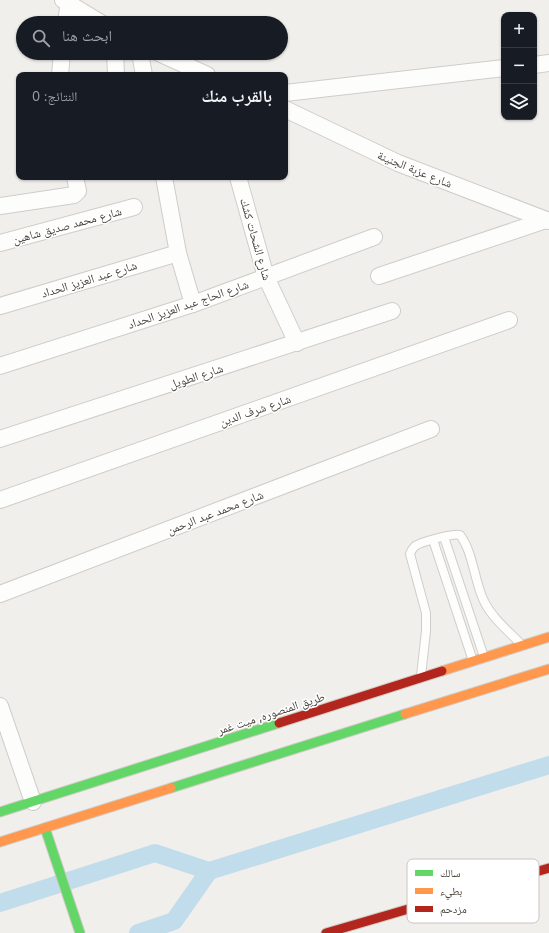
<!DOCTYPE html>
<html lang="ar">
<meta charset="utf-8">
<style>
body{margin:0;font-family:Inter,"Noto Naskh Arabic",sans-serif;background:#242831;color:#f1f3f6;direction:rtl}
.controls{position:absolute;right:12px;top:12px;display:grid;overflow:hidden;border-radius:8px;box-shadow:0 1px 3px #0004}
.controls button{width:36px;height:36px;display:grid;place-items:center;padding:0;border:0;border-bottom:1px solid #363941;background:#171b24;color:#f1f3f6;font:20px sans-serif}
.list{margin:0;padding:0;list-style:none}
h2{display:flex;justify-content:space-between;align-items:center;height:52px;margin:0;padding:0 16px;font-size:17px}
h2 small{font-size:13px;font-weight:400;color:#9ea1a6}
.icon{flex:none;width:22px;height:22px;fill:none;stroke:currentColor;stroke-width:2;stroke-linecap:round;stroke-linejoin:round}
.map{position:relative;flex:none;width:549px;height:933px;overflow:hidden;direction:ltr}
.search{position:absolute;background:#171b24;box-shadow:0 1px 3px #0004;left:16px;top:16px;width:272px;height:44px;display:flex;align-items:center;gap:10px;box-sizing:border-box;padding:0 14px;border-radius:22px;color:#9ea1a6;font-size:15px}
.panel{position:absolute;background:#171b24;box-shadow:0 1px 3px #0004;left:16px;top:72px;width:272px;height:108px;border-radius:8px;direction:rtl}
.map>svg:first-child{display:block}
.lines{fill:none;stroke-linecap:round;stroke-linejoin:round}
.canal{stroke:#c1dceb;stroke-width:18}
.lane-casing{stroke:#cfcdca;stroke-width:10}
.street-casing{stroke:#cfcdca;stroke-width:18}
.fast-casing{stroke:#cfcbc4;stroke-width:11}
.slow-casing{stroke:#cfcbc4;stroke-width:11}
.jam-casing{stroke:#cfcbc4;stroke-width:11}
.lane{stroke:#fdfdfc;stroke-width:8}
.street{stroke:#fdfdfc;stroke-width:16}
.fast{stroke:#63d668;stroke-width:9}
.slow{stroke:#ff974d;stroke-width:9}
.jam{stroke:#b3261e;stroke-width:9}
.labels{text-anchor:middle;dominant-baseline:central;stroke-width:3;stroke-linejoin:round;paint-order:stroke}
.street-label{font-size:12px;fill:#474139;stroke:#fff}
.key{fill:#fff;stroke:#c8c6c4;stroke-width:1}
.key-label{font-size:11px;fill:#474139}
</style>
<div class="map">
<svg width="549" height="933" viewBox="0 0 549 933">
<rect width="100%" height="100%" fill="#f1efec"/>
<g class="lines">
<g class="canal">
<polyline points="0,903 155,853 209,871 549,765"/>
<polyline points="138,933 174,921 209,871"/>
</g>
<g class="lane-casing">
<g id="lane">
<polyline points="444,537 484,657"/>
<polyline points="433,540 473,661"/>
<path d="M421 676 426 631V613L410 554C411 551 412 549 415 546 421 542 453 533 460 535 473 552 474 579 483 599 491 617 507 630 520 643"/>
</g>
</g>
<g class="street-casing">
<g id="street">
<polyline points="63,0 101,23"/>
<polyline points="66,23 69,0"/>
<polyline points="115,53 116,75"/>
<polyline points="140,53 144,75"/>
<polyline points="159,53 207,75"/>
<polyline points="534,65 549,63"/>
<polyline points="60,75 62,53"/>
<polyline points="285,93 504,68"/>
<polyline points="285,109 398,163 549,221"/>
<polyline points="164,177 178,253 193,304"/>
<polyline points="238,177 266,277 297,343"/>
<polyline points="0,206 74,195 78,191 75,177"/>
<polyline points="0,243 134,207"/>
<polyline points="379,276 546,220"/>
<polyline points="0,306 178,253"/>
<polyline points="0,366 193,304 374,237"/>
<polyline points="0,439 392,311"/>
<polyline points="0,500 509,320"/>
<polyline points="0,594 431,429"/>
<polyline points="0,706 33,802"/>
</g>
</g>
<g class="fast-casing">
<g id="fast">
<polyline points="171,788 405,714"/>
<polyline points="0,812 279,723"/>
<polyline points="45,828 80,933"/>
</g>
</g>
<g class="slow-casing">
<g id="slow">
<polyline points="442,671 549,637"/>
<polyline points="405,714 549,669"/>
<polyline points="0,842 171,788"/>
</g>
</g>
<g class="jam-casing">
<g id="jam">
<polyline points="279,723 442,671"/>
<polyline points="326,933 549,868"/>
</g>
</g>
<use href="#lane" class="lane"/>
<use href="#street" class="street"/>
<use href="#fast" class="fast"/>
<use href="#slow" class="slow"/>
<use href="#jam" class="jam"/>
</g>
<g class="labels">
<g class="street-label">
<text transform="translate(415 169) rotate(22)">شارع عزبة الجنينة</text>
<text transform="translate(67 225) rotate(-15)">شارع محمد صديق شاهين</text>
<text transform="translate(256 239) rotate(74)">شارع الشحات كشك</text>
<text transform="translate(89 279) rotate(-17)">شارع عبد العزيز الحداد</text>
<text transform="translate(188 304) rotate(-19)">شارع الحاج عبد العزيز الحداد</text>
<text transform="translate(196 376) rotate(-18)">شارع الطويل</text>
<text transform="translate(255 410) rotate(-19)">شارع شرف الدين</text>
<text transform="translate(215 512) rotate(-21)">شارع محمد عبد الرحمن</text>
<text transform="translate(271 713) rotate(-18)">طريق المنصوره, ميت غمر</text>
</g>
</g>
<rect x="407" y="859" width="132" height="64" rx="6" class="key"/>
<rect x="415" y="870" width="18" height="6" fill="#63d668"/>
<rect x="415" y="888" width="18" height="6" fill="#ff974d"/>
<rect x="415" y="906" width="18" height="6" fill="#b3261e"/>
<g class="key-label">
<text x="440" y="877">سالك</text>
<text x="440" y="895">بطيء</text>
<text x="440" y="913">مزدحم</text>
</g>
</svg>
<div class="controls">
<button>+</button>
<button>−</button>
<button><svg class="icon" aria-label="layers" viewBox="0 0 24 24"><path d="M12 4l9 5-9 5-9-5zM3 14l9 5 9-5"/></svg></button>
</div>
<div class="search"><svg class="icon" aria-label="search" viewBox="0 0 24 24"><circle cx="10" cy="10" r="6"/><path d="M15 15l6 6"/></svg>ابحث هنا</div>
<section class="panel">
<h2>بالقرب منك<small>النتائج: 0</small></h2>
<ul class="list">
</ul>
</section>
</div>
